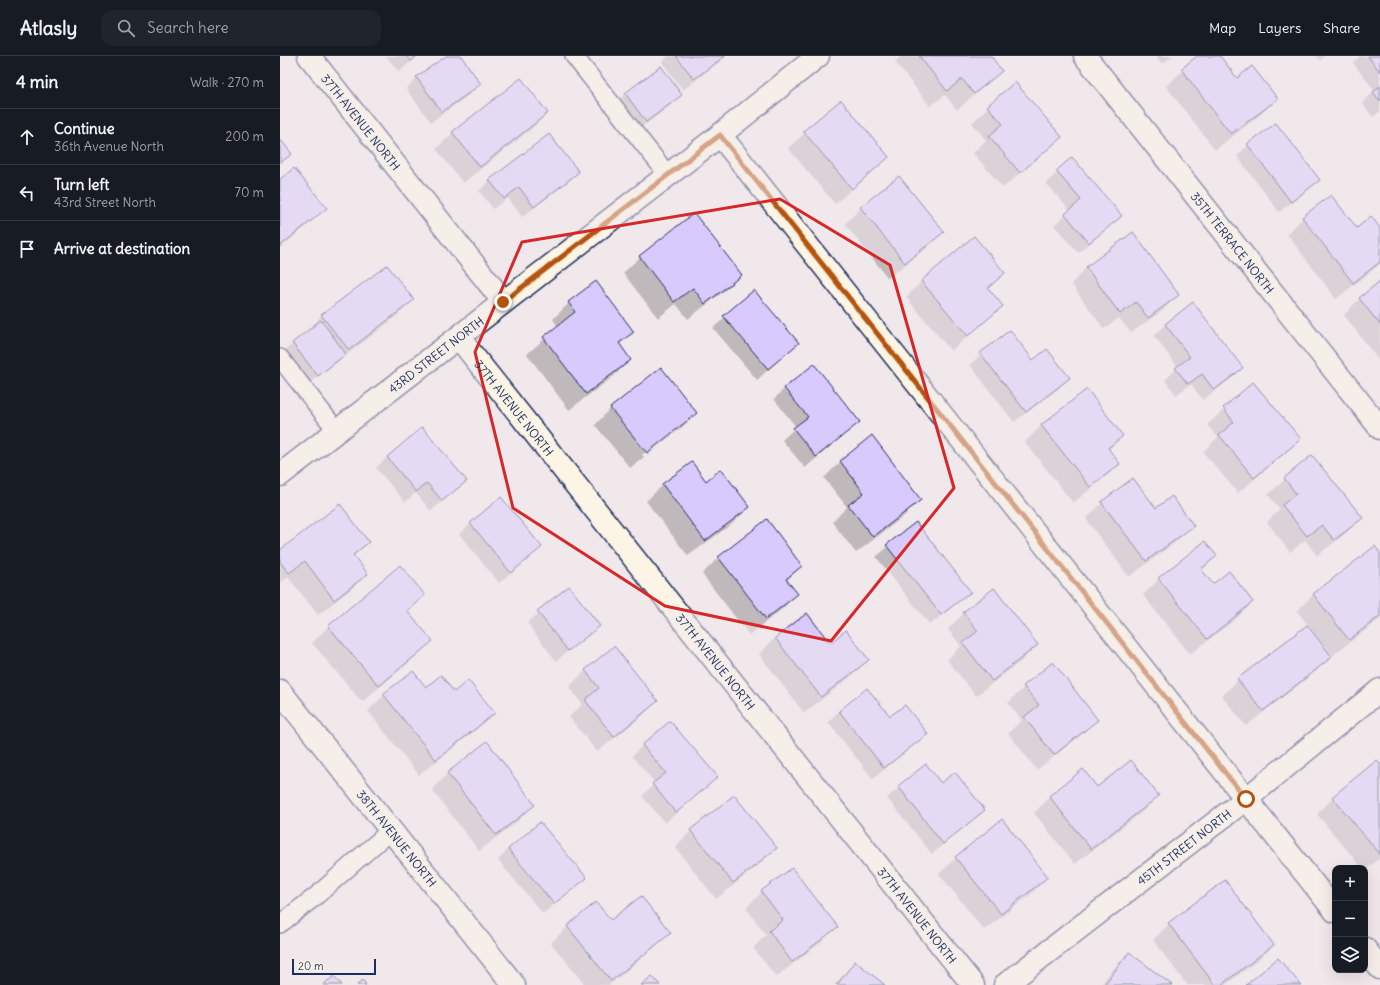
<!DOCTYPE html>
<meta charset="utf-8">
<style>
body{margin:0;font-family:Delius,sans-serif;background:#20242c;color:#f1f3f6}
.controls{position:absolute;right:12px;bottom:12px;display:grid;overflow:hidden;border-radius:8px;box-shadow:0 4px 16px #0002}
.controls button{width:36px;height:36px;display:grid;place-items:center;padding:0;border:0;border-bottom:1px solid #363941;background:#171b24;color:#f1f3f6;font:20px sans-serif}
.scale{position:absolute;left:12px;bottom:10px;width:84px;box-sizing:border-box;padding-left:4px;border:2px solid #1b2f5e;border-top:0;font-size:11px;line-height:14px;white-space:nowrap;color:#1b2f5e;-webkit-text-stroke:3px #fcf5e5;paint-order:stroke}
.stop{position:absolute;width:12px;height:12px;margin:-9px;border:3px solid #b45309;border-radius:50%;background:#fff}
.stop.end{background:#b45309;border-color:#fff;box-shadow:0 1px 4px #0008}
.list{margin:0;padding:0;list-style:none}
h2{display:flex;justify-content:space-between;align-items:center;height:52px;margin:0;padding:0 16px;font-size:17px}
h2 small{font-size:13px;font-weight:400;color:#9ea1a6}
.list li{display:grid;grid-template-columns:26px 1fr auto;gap:12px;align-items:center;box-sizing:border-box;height:56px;padding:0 16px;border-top:1px solid #363941}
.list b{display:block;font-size:15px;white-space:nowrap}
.list p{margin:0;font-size:13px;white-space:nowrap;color:#9ea1a6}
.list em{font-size:13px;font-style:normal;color:#9ea1a6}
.icon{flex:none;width:22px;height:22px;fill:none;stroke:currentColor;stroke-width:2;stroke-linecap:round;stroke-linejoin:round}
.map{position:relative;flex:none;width:1100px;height:929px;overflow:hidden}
header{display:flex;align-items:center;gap:24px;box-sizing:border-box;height:56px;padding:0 20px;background:#171b24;border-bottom:1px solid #363941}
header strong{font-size:19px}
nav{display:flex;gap:22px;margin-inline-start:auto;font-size:14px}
.search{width:280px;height:36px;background:#20242c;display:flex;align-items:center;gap:10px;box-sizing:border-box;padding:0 14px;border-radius:12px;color:#9ea1a6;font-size:15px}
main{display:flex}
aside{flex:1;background:#171b24}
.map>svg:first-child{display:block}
.shadow{fill:#0003;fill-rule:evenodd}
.building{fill:#d8cafc;stroke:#1b2f5e}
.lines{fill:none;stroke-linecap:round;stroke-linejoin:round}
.lane-casing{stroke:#1b2f5e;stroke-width:20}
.street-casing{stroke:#1b2f5e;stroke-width:25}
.secondary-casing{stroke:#1b2f5e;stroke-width:25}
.lane{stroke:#fcf5e5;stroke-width:17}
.street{stroke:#fcf5e5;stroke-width:22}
.secondary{stroke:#fcf5e5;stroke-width:22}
.route{stroke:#b45309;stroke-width:5}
.marked{fill:none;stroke:#d62828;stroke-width:3;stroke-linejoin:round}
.labels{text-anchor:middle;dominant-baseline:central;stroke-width:4;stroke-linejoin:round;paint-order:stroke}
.street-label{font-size:12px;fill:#1b2f5e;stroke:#fcf5e5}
</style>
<header>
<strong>Atlasly</strong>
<div class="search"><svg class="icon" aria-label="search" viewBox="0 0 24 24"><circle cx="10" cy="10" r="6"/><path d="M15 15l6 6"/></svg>Search here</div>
<nav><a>Map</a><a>Layers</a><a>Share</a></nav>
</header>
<main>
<aside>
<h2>4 min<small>Walk · 270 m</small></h2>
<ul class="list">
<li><svg class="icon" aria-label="ahead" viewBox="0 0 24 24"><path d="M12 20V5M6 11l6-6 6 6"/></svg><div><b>Continue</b><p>36th Avenue North</p></div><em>200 m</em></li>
<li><svg class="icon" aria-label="left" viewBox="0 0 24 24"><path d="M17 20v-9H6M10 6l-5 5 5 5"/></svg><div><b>Turn left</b><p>43rd Street North</p></div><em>70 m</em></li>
<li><svg class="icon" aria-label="arrive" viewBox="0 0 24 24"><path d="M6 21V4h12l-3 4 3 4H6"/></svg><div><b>Arrive at destination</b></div></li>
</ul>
</aside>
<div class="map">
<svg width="1100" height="929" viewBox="0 0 1100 929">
<rect width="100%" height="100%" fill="#f1e8ec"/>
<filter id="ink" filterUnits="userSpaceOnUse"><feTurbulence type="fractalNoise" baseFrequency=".025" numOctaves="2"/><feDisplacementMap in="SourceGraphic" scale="8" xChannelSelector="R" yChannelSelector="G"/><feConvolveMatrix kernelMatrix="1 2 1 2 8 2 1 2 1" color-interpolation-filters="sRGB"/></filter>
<g filter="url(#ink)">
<g class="shadow">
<polygon points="106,0 138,0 119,16"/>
<polygon points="167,0 179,0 199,28 189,39 151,66 126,33 137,22"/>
<polygon points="388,0 447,0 403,34 382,6"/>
<polygon points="621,0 709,0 721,15 677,54 665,39 650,50 615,6"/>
<polygon points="876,0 893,0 882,8"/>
<polygon points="919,0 939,0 957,24 996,43 980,59 935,94 886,30"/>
<polygon points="1036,0 1045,0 1040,4"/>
<polygon points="1080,0 1100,0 1100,55 1093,61 1082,47 1095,35 1073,7"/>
<polygon points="381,12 401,39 390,50 355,76 334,49 345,38"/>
<polygon points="241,23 267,57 251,73 183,127 156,93 173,77"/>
<polygon points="561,45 608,100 555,148 508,92"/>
<polygon points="708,51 781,81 723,132 693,97 706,84 692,67"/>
<polygon points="968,89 1038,124 1027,135 999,156 957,100"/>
<polygon points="792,103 841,160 798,197 774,169 790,155 766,127"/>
<polygon points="298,116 287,127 242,161 228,142 213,153 199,135 210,124"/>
<polygon points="619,121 663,176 647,192 608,222 565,168 581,152"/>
<polygon points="0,124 45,152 29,168 0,192"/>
<polygon points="1051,140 1077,173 1100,173 1100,208 1056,243 1007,178 1023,162"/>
<polygon points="414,159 461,219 444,235 408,263 396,248 378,262 343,217 360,201"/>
<polygon points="807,211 898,239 882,255 851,277 839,262 824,273 791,228"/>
<polygon points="724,217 708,233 722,250 671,295 626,241 642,225"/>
<polygon points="1100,227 1100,306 1064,259 1080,242"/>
<polygon points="474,236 518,287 477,324 433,272"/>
<polygon points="133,244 117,260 26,330 1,298 26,276 42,259"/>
<polygon points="289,247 352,276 339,289 350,304 334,320 289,354 247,298 278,271 273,263"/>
<polygon points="913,248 962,312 951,323 923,344 911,328 896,339 885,324 898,311 874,280 885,269"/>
<polygon points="701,298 752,305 789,322 778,333 734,366 690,309"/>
<polygon points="973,328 1020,383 1003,399 958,437 923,396 938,381 927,369"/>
<polygon points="505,332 579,366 525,412 502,384 516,371 494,343"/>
<polygon points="806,335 842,380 828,394 839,408 822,424 793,447 745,386 761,370"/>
<path d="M331 352 416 357 400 373 350 412 315 369ZM400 369V372L364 401 362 399Z"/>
<polygon points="107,401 186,425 151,455 136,437 125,446 96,412"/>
<polygon points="561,405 640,444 624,460 576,497 552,466 567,451 544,422"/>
<polygon points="412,407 426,426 469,451 453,467 408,500 366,445 383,429"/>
<polygon points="1005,423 1081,462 1065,478 1037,500 1025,484 1010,496 987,466 1000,453 988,439"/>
<polygon points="221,442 261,491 219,527 179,478"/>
<polygon points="822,447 875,453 912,470 896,486 849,521 806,463"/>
<polygon points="486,465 521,510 507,524 517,538 501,554 469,579 422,518 438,502"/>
<polygon points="636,467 690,535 650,569 596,501"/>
<polygon points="88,486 73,501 86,518 70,534 38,559 8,521 0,527 0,495"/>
<polygon points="1095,492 1100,498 1100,563 1052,600 1017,555 1033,539"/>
<polygon points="936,500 921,515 933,529 972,546 956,563 910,598 863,539 879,523"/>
<polygon points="120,511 144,539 127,556 151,585 135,601 82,646 32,587 48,571"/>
<polygon points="289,532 318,570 276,605 247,567"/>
<polygon points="684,557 757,589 741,605 696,640 667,604 681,590 668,573"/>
<polygon points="495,582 550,588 588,604 572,620 524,657 479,598"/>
<polygon points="334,592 377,645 361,661 317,696 289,661 302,648 289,631 305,615"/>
<polygon points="1051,601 1034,617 966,670 942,640 958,624"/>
<polygon points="132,616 146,633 173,637 213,656 197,673 139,719 88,655 104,639"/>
<polygon points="744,631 816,664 800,680 757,714 728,677 742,664 728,647"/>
<polygon points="559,655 610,662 646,678 593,723 548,666"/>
<polygon points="363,689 436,721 385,767 362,740 375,727 352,700"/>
<polygon points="646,709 661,728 704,754 652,798 607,742"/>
<polygon points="1100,709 1100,802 1085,814 1085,812 1082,812 1037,758 1053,742"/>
<polygon points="168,717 254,748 238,765 199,795 152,734"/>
<polygon points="817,732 878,740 862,756 795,808 754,757 770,741"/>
<polygon points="722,764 767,821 751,838 704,874 659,818 676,802"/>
<polygon points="411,775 495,792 479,809 436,843 395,791"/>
<polygon points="228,793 305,822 263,858 218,804"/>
<polygon points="482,836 556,870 540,887 496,921 473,892 486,879 466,852"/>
<polygon points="316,848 331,866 389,877 373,893 329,929 305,929 271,887 287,871"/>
<polygon points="889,868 993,889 977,905 945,929 907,929 873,884"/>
<polygon points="849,897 890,929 821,929 833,913"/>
<polygon points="575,907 604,929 554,929"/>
</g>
<g class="building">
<polygon points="126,0 137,0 131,5"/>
<polygon points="166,0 181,0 201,28 162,56 136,21"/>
<polygon points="396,0 445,0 414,23"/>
<polygon points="639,0 711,0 722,15 694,38 682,23 667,35"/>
<polygon points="917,0 940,0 957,22 972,10 998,43 951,78 901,13"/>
<polygon points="1088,0 1100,0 1100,16"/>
<polygon points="381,10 402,39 366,66 345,37"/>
<polygon points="241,22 268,57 200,111 172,76"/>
<polygon points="735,26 782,81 740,117 709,80 723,68 707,50"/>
<polygon points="1100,30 1100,45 1093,36"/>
<polygon points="561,44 609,101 572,133 523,75"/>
<polygon points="996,67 1040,124 1011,146 967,88"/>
<polygon points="269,78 299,116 254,151 239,131 224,143 209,124"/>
<polygon points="0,83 12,98 0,107"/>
<polygon points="792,101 842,160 809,187 785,158 801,144 776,115"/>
<polygon points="14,112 47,152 0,190 0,123"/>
<polygon points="619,120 664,176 625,207 580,151"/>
<polygon points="1051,139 1077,172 1091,160 1100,172 1100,206 1073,227 1022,161"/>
<polygon points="414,157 462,219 425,248 413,232 394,246 359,200"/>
<polygon points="853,176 899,239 868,262 856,246 840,258 806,211"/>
<polygon points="694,180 725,217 708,232 723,250 688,280 641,225"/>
<polygon points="107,209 134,244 69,294 41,259"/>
<polygon points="316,225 354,276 339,287 351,304 306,338 263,281 295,256 288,246"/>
<polygon points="1100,225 1100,269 1079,242"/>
<polygon points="474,234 519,287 488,313 443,260"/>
<polygon points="913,246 963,312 934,334 922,318 908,328 895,312 910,301 885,268"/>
<polygon points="41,264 66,298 38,320 12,287"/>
<polygon points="730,274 753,304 767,293 790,322 746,356 700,297"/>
<polygon points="534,308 580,366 536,401 513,372 528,361 504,332"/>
<polygon points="381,311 417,357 367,397 330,352"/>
<polygon points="973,326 1021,383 974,422 939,379 954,366 943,352"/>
<polygon points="807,333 843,380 828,392 840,408 810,431 761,369"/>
<polygon points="142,371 187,425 162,445 147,427 136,436 107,401"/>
<polygon points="592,379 641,444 593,481 568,449 584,437 560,405"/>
<polygon points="1032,399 1083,462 1054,484 1042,469 1027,480 1002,449 1016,438 1004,422"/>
<polygon points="412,406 426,425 441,413 470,451 425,485 382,428"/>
<polygon points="853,422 876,452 892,440 914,470 866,505 821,446"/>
<polygon points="221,441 262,491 231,517 190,467"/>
<polygon points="60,448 89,486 73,499 88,518 54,544 25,505 9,517 0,506 0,494"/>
<polygon points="487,463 522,510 506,523 518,538 486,563 438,501"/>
<polygon points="636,466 691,536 661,559 606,489"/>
<polygon points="925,485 937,500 921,513 933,528 949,515 973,546 927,583 878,522"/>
<polygon points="1095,490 1100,497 1100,560 1069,584 1033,538"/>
<polygon points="120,509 145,539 127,555 153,585 99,630 48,570"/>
<polygon points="289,530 320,570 288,595 257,555"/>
<polygon points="714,532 758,589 712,625 683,587 698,575 683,556"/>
<polygon points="527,557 550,587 566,574 589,604 541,641 495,582"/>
<polygon points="1027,569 1052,601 983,655 957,623"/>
<polygon points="334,590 378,645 334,681 305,644 319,632 305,614"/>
<polygon points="773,606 818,664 774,699 744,661 759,649 743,630"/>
<polygon points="133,615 146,631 161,619 174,636 188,624 215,657 156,704 103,638"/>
<polygon points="587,632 610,660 625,649 648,678 604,712 559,655"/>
<polygon points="390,665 438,721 396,757 372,728 386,717 362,689"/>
<polygon points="207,685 255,749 216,779 167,717"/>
<polygon points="851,704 879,740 811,793 769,740 803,713 817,731"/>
<polygon points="1097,704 1100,708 1100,798 1052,741"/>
<polygon points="646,708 661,727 675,716 705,754 663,788 618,730"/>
<polygon points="454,739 497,792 453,827 410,774"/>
<polygon points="722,763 768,821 721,858 675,801"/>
<polygon points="260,766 307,822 274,848 228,793"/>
<polygon points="512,812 558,871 512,906 489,875 503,864 481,835"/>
<polygon points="945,824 994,889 941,929 935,929 888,867"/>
<polygon points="361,840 391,877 331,925 287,870 316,846 331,864"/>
<polygon points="849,896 892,929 824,929"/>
<polygon points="998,902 1021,929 966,929"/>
<polygon points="575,905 605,929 557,929"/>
<polygon points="54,920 62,929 43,929"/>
<polygon points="372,920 380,929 361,929"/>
<polygon points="83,924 86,929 77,929"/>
</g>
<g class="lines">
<g class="lane-casing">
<g id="lane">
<polyline points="294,0 388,119"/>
<polyline points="0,302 57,375"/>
<polyline points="0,868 36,840 111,774"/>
</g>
</g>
<g class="street-casing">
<g id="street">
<path id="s1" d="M29 0 223 245"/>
<path id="s2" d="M805 0 1100 372"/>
<polyline points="440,79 1055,855"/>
<path id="s3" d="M179 282 693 929"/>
<path id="s4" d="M0 419 440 79 538 0"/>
<polyline points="1085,893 1100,912"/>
<path id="s5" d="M725 929 966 743 1100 634"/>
</g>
</g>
<g class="secondary-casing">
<g id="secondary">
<path id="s6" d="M0 635 234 929"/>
</g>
</g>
<use href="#lane" class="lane"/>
<use href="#street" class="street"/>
<use href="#secondary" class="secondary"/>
</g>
</g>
<g class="lines" filter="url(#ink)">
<polyline class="route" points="223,246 440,79 966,743"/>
</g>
<path d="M0 0H1100V929H0ZM500 143 610 209 674 432 551 585 385 550 233 452 195 296 242 186Z" fill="#f1e8ec" fill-opacity=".55" fill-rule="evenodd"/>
<path class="marked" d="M500 143 610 209 674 432 551 585 385 550 233 452 195 296 242 186Z"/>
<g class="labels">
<g class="street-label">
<text stroke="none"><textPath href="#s1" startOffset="84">37TH AVENUE NORTH</textPath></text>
<text stroke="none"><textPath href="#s2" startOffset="238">35TH TERRACE NORTH</textPath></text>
<text stroke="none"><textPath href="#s4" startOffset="197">43RD STREET NORTH</textPath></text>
<text stroke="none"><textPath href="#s3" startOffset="89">37TH AVENUE NORTH</textPath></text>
<text stroke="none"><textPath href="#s3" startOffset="413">37TH AVENUE NORTH</textPath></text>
<text stroke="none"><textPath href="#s6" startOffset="188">38TH AVENUE NORTH</textPath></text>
<text stroke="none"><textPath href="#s5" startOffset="226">45TH STREET NORTH</textPath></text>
<text stroke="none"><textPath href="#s3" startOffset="737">37TH AVENUE NORTH</textPath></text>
</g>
</g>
</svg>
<div class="controls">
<button>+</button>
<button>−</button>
<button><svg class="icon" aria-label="layers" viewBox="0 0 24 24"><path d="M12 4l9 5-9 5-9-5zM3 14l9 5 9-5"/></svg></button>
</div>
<div class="scale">20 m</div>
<div class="stop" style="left:966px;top:743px"></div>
<div class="stop end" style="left:223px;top:246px"></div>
</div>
</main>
